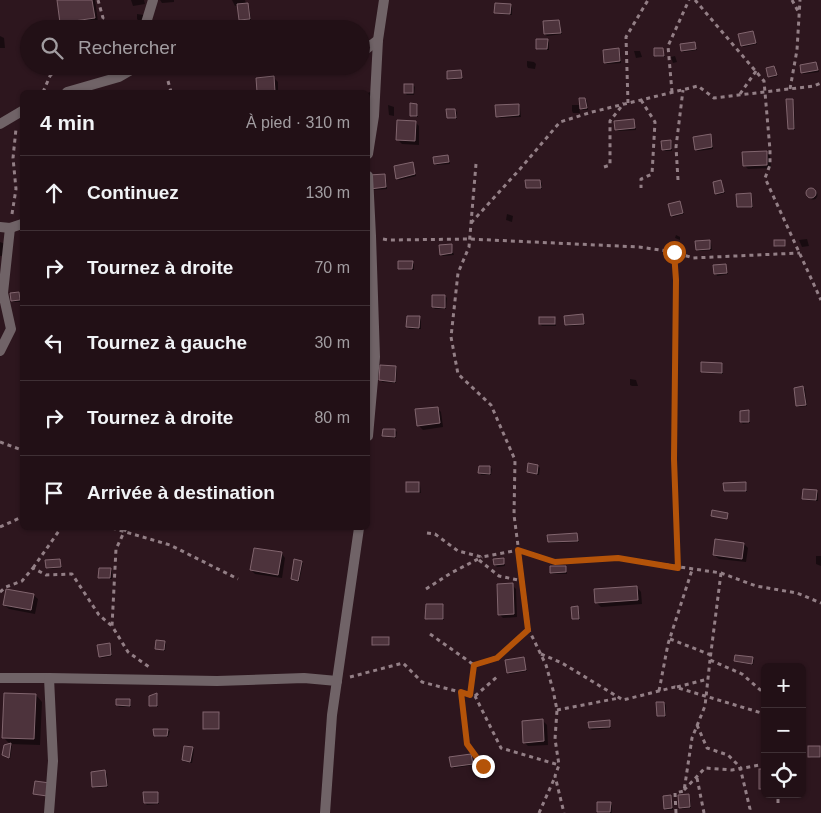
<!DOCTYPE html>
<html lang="fr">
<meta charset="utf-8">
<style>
body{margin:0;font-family:Arial,sans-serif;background:#2a191f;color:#f1f3f6}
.controls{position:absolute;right:15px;bottom:15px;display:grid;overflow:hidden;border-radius:8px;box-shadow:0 1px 4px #0004}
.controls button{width:45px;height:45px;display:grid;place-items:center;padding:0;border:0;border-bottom:1px solid #3f3035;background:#221016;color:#f1f3f6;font:25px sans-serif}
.stop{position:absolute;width:15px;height:15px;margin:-11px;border:4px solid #b45309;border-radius:50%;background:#fff}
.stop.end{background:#b45309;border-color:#fff;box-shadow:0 1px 5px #0008}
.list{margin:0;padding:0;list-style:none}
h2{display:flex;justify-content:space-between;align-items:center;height:65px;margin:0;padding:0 20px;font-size:21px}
h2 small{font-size:16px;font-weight:400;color:#a29da1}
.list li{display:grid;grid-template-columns:32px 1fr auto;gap:15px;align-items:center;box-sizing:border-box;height:75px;padding:0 20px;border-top:1px solid #3f3035}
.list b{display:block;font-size:19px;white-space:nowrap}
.list em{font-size:16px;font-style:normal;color:#a29da1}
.icon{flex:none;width:28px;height:28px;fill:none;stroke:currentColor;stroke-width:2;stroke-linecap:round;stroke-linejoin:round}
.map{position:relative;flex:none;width:821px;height:813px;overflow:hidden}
.search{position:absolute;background:#221016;box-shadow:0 1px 4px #0004;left:20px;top:20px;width:350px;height:55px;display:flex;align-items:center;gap:12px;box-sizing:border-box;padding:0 18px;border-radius:28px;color:#a29da1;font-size:19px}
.panel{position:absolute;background:#221016;box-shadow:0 1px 4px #0004;left:20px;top:90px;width:350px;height:440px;border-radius:8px}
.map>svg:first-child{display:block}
.shadow{fill:#0007}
.building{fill:#4d333c;stroke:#81656e}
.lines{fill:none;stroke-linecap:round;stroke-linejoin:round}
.path{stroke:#937f86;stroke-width:3;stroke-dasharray:4 4;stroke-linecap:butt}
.street{stroke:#706367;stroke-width:10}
.route{stroke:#b45309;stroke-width:6}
</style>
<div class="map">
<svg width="821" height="813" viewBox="0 0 821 813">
<rect width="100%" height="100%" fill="#2d161e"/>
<g class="shadow">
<polygon points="58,0 95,0 98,22 65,26 61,22"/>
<polygon points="131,0 144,0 145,4 133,6"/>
<polygon points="160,0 174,0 174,2 162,3"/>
<polygon points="232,0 245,0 246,4 249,6 251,20 242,21 240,20 239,5 235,6"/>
<polygon points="510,5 512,7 512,15 497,14 495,12"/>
<polygon points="137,14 144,15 145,21 139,21 137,19"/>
<polygon points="559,21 560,23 562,34 547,36 545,34"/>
<polygon points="277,27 279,29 266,29 266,28"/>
<polygon points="753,32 757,44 744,47 742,46"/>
<polygon points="0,36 4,38 5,48 0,48"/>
<polygon points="547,40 549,42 549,50 538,50 537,48"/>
<polygon points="694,43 697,50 684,52 682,51"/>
<polygon points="618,49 620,51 621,63 607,64 605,62"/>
<polygon points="663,49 665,57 657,57 656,55"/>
<polygon points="634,51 640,51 642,57 636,58"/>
<polygon points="675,56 677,62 673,63 671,57"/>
<polygon points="527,61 534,62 536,64 535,69 528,68 527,66"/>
<polygon points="816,64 819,72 804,74 802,73 801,66"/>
<polygon points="774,68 778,76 771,78 769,76"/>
<polygon points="461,72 463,79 450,80 448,78"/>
<polygon points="274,78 278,82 278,92 258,92 257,79"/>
<polygon points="413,85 415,87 414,95 407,95 405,93"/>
<polygon points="370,92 374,101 368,103 368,93"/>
<polygon points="580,99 585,99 587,101 588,110 583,110 579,107 580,113 573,113 572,111 572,105 579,105"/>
<polygon points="793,100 794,102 795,130 791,130 789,128"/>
<polygon points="388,105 394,107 394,116 389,115"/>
<polygon points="417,105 418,107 418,117 413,117 411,115"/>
<polygon points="518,105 520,107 521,117 499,118 497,116"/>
<polygon points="455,110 457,112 457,119 450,119 448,117"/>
<polygon points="634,120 636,130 618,131 616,129"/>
<polygon points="415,122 419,126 419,145 402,144 398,140"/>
<polygon points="710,136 712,138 713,149 698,151 696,149"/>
<polygon points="670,142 672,143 672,151 665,151 663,149"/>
<polygon points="766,152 770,156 771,168 748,169 744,165"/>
<polygon points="448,156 450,164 437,165 436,164"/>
<polygon points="412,163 416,176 399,180 397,178"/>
<polygon points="384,175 386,177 387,189 373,190 371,188"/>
<polygon points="540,181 542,183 542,189 529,189 527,187"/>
<polygon points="721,182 725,193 718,195 716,193"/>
<circle cx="813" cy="195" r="4.5"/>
<polygon points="751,194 752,196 753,208 740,208 738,207"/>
<polygon points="680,202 684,214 673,217 672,215"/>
<polygon points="507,214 513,216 512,222 506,220"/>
<polygon points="676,235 680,237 680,240 675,238"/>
<polygon points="807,239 809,246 802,247 799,240"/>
<polygon points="709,241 711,243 712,250 699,251 697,249"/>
<polygon points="0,242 5,244 6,255 0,256"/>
<polygon points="785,242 786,247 777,247 775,245"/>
<polygon points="451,245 454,255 443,256 441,254"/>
<polygon points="412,262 414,264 414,270 401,270 399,268"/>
<polygon points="726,265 728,274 717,276 714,266"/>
<polygon points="19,293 21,302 14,302 12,301"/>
<polygon points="445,296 447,298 446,309 435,309 433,307"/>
<polygon points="582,316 585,325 568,326 566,324"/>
<polygon points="419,318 421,319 421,329 409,329 407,327"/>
<polygon points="554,318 556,320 556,326 542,326 540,324"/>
<polygon points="722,364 723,366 723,374 704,373 702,372"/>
<polygon points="396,367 397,369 396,383 382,382 381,380"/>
<polygon points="630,379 636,380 638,386 632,386 630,385"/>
<polygon points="803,388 805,389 807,406 799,407 797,405"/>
<polygon points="437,408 441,412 443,427 423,430 419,426"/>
<polygon points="748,412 750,413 750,423 743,424 741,422"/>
<polygon points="395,430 397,432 396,438 385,437 383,436"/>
<polygon points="538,466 540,468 539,475 528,472"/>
<polygon points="490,467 492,469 491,475 481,475 480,473"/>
<polygon points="419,483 420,485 421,493 409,493 408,491"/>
<polygon points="746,483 747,485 747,492 726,492 725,491"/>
<polygon points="817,492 818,493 818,501 805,500 803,498"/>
<polygon points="577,534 579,542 551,543 549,542"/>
<polygon points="744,544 748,548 746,562 719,559 714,555"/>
<polygon points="281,553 285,558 282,578 255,574 251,570"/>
<polygon points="816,556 821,556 821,566 816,564"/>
<polygon points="503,560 505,566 497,567 495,565"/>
<polygon points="60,561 62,568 49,569 47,568"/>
<polygon points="301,562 303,563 299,582 294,581 292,579"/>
<polygon points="565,567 567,574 553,574 551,572"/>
<polygon points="110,569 112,571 112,579 101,579 99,577"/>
<polygon points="512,585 516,589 517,617 503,618 499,614"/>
<polygon points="637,587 641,592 642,604 601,607 596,602"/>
<polygon points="33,595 38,599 35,614 9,609 4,605"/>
<polygon points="443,606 444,607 444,620 428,620 427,618"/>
<polygon points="577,607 579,609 580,620 575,620 574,619"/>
<polygon points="388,638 390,640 390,646 375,646 374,644"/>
<polygon points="164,642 166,644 165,651 156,648"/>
<polygon points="109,645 111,646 112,656 102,658 100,656"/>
<polygon points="523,659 527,671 510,674 508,672"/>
<polygon points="753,659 754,660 753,665 737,662 735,660"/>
<polygon points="36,695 42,702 40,745 10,744 12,746 10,759 6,756 5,746 11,745 4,738"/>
<polygon points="157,695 158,696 158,707 152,707 150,705"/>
<polygon points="130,701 131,702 131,707 119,707 117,705"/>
<polygon points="664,703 666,705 666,717 660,717 658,715"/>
<polygon points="218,713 220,715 220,730 206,730 204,728"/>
<polygon points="543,721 547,725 548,745 528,746 524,742"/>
<polygon points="609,721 611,728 592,730 590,728"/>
<polygon points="155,730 168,730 170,731 168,737 156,737 155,736"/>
<polygon points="820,747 821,758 811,758 809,756"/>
<polygon points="193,748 194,750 192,763 185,762 183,760"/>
<polygon points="470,755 474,765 454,768 452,766"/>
<polygon points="105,772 107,774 108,787 95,788 93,786"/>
<polygon points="158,794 159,795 159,804 147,805 145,803"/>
<polygon points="671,796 672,798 673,810 667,810 665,809"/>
<polygon points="688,796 690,797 691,808 682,809 681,807"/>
<polygon points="610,804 612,805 612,813 598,812"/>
</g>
<g class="building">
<polygon points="57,0 92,0 95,18 60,23"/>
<polygon points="248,3 250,19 239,20 237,4"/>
<polygon points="495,3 511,4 510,14 494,13"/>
<polygon points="559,20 561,33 544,34 543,21"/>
<polygon points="753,31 756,43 741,46 738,34"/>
<polygon points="536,39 548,39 547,49 536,49"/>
<polygon points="695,42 696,49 681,51 680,44"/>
<polygon points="619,48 620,61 604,63 603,50"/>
<polygon points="654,48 663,48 664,56 654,56"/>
<polygon points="816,62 818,70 801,73 800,65"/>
<polygon points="774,66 777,75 768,77 766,68"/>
<polygon points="461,70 462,78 447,79 447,71"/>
<polygon points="274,76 275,92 257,92 256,78"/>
<rect x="404" y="84" width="9" height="9"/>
<polygon points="579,98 585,98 587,108 580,109"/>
<polygon points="786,99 793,99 794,129 788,129"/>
<polygon points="410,103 417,104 417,116 410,116"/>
<polygon points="519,104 519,115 496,117 495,105"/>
<polygon points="446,109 455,109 456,118 447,118"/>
<polygon points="634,119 635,128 615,130 614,121"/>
<polygon points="397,120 416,121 415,141 396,140"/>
<polygon points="711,134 712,147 695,150 693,137"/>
<polygon points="671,140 671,149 662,150 661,141"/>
<polygon points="767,151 767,165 743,166 742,152"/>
<polygon points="448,155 449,162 434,164 433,157"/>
<polygon points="413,162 415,174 396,179 394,166"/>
<polygon points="385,174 386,187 370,189 369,175"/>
<polygon points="525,180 540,180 541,188 526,188"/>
<polygon points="721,180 724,192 715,194 713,182"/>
<circle cx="811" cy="193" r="5"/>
<polygon points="751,193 752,207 737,207 736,194"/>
<polygon points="680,201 683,213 671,216 668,204"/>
<polygon points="710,240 710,249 696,250 695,241"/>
<rect x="774" y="240" width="11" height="6"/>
<polygon points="452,244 452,253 440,255 439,245"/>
<polygon points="398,261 413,261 412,269 398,269"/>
<polygon points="726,264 727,273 714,274 713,265"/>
<polygon points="19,292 20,300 11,301 10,293"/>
<polygon points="432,295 445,295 445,308 432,307"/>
<polygon points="583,314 584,324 565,325 564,316"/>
<polygon points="407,316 420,316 419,328 406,327"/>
<rect x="539" y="317" width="16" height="7"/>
<polygon points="701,362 722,363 722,373 701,372"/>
<polygon points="380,365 396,366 395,382 379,380"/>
<polygon points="803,386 806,405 796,406 794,388"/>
<polygon points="438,407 440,423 417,426 415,409"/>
<polygon points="749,410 749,422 740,422 740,411"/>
<polygon points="383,429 395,429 395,437 382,436"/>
<polygon points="528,463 538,465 537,474 527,472"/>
<polygon points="479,466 490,466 490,474 478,473"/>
<rect x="406" y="482" width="13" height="10"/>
<polygon points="746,482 746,491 724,491 723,483"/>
<polygon points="803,489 817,490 816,500 802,499"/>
<polygon points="712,510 728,513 727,519 711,516"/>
<polygon points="577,533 578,541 548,542 547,535"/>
<polygon points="715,539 744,543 742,559 713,555"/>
<polygon points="254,548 282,552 278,575 250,570"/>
<polygon points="504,558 504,564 494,565 493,559"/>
<polygon points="60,559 61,567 46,568 45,560"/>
<polygon points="294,559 302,561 298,581 291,579"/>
<polygon points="550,566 566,566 566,572 550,573"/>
<polygon points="99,568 111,568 110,578 98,578"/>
<polygon points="513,583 514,614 498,615 497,584"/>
<polygon points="637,586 638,600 595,603 594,589"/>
<polygon points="6,589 34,594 31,610 3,605"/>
<polygon points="426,604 443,604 443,619 425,619"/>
<polygon points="578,606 579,619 572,619 571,607"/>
<rect x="372" y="637" width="17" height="8"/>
<polygon points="156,640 165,641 164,650 155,649"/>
<polygon points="110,643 111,655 99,657 97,645"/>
<polygon points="735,655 753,657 752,664 734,661"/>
<polygon points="524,657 526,670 507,673 505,660"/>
<polygon points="4,693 36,694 34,739 2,738"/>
<polygon points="157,693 157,706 149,706 149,696"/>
<polygon points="116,699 130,699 130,706 116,705"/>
<polygon points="656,702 664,702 665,716 657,716"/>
<rect x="203" y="712" width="16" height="17"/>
<polygon points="543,719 544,741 523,743 522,721"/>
<polygon points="610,720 610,727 589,728 588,722"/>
<polygon points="153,729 168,729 167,736 154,736"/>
<polygon points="11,743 9,758 2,755 4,745"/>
<polygon points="184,746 193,747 190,762 182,760"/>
<rect x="808" y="746" width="12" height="11"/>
<polygon points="471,754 473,764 451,767 449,757"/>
<rect x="759" y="769" width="6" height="20"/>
<polygon points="105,770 107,786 92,787 91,772"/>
<polygon points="35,781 50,783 47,796 33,794"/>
<polygon points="143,792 158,792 158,803 144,803"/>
<polygon points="689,794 690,807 679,808 678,795"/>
<polygon points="671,795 672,808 664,809 663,796"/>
<polygon points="597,802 611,802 610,812 597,812"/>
</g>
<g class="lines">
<g class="path">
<polyline points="695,0 764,81 770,150 770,165 765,178 821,300"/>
<polyline points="792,0 799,13"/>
<polyline points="90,29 103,18 98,0"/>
<polyline points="168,81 171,92"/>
<polyline points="790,89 797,50 800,0"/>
<polyline points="43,92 50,76 59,66"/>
<polyline points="672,92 668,46 689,0"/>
<polyline points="740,94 756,71"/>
<polyline points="641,100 655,122 652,174 641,179 641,188"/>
<polyline points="628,103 626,37 648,0"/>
<polyline points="476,164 469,247 458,273 451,337 458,374 491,405 515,460 514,515 529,630 546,665 553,690 557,710 555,739 559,765 555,776 564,813"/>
<polyline points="604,167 610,165 610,121 624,103"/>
<polyline points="678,180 676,147 683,90"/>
<polyline points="12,214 16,189 13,158 16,129"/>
<polyline points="471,223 520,169 560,122 592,112 698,86 714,98 814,86 821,83"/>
<polyline points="383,239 389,240 469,239 639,247 674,252 693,258 800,253"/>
<polyline points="674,252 676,280 674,459 678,568"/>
<polyline points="0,442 22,450"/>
<polyline points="0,527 22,517"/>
<polyline points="112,528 170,545 238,579"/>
<polyline points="126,528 116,549 112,626 128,652 149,667"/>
<polyline points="427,533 435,534 458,551 482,557 518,550 555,562 619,558 721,573 756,586 797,593 821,603"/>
<polyline points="479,560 499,576 523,581"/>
<polyline points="33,568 61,528"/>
<polyline points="721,573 710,660 742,674 765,694"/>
<polyline points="426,589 451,573 482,557"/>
<polyline points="0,592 6,587 22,581 33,568 46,575 72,574 99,615 112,626"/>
<polyline points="430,634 474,665 497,657 529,631"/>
<polyline points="670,639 711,655"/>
<polyline points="541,654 562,663 623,700 675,687 765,714"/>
<polyline points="350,677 403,663 422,682 475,696 501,748 559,765"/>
<polyline points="677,687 708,679"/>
<polyline points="659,691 668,644 692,570"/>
<polyline points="461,692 467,744 483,765"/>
<polyline points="470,695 474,666"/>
<polyline points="475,696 498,676"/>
<polyline points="557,710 619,698"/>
<polyline points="697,725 707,748 728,755 740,767 750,809 749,813"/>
<polyline points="697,778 704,813"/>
<polyline points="684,790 705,768 732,770 765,764"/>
<polyline points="778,803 778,794"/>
<polyline points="539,813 555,777"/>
<polyline points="676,813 675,793 684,791 692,738 705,706 710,660"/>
</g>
<g class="street">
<polyline points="147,29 146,23 153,0"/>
<polyline points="361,53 378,40 384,0"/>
<polyline points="159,66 166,70 204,66"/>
<polyline points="322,66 344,66"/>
<polyline points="67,92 119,77 138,66"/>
<polyline points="0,124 22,111"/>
<polyline points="368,154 374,116 378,40"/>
<polyline points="368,176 371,236 375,357 368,436"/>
<polyline points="0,227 10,228 22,224"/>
<polyline points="0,351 11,329 3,293 10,228"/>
<polyline points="0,678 49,678"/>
<polyline points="49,813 53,761 49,678 217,681 304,678 337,681"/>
<polyline points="325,813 332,715 359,528"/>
</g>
</g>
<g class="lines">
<polyline class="route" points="483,766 467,744 461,692 470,695 474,665 497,658 528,630 518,550 555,562 618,558 678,568 674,459 676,280 674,252"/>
</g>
</svg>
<div class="controls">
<button>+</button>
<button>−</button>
<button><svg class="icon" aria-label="locate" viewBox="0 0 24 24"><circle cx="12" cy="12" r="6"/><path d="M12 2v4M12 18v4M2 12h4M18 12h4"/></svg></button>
</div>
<div class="stop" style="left:674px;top:252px"></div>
<div class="stop end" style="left:483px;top:766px"></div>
<div class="search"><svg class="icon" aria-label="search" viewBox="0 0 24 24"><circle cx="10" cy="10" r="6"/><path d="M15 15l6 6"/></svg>Rechercher</div>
<section class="panel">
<h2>4 min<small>À pied · 310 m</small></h2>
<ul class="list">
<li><svg class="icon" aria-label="ahead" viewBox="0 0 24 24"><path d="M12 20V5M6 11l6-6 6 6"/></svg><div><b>Continuez</b></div><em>130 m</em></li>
<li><svg class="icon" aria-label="right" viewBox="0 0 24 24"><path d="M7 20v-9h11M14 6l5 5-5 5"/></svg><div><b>Tournez à droite</b></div><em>70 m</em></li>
<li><svg class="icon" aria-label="left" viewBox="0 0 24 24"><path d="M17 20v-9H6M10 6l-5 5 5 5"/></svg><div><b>Tournez à gauche</b></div><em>30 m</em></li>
<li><svg class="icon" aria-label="right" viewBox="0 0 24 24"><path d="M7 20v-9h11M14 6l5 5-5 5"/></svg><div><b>Tournez à droite</b></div><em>80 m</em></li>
<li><svg class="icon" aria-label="arrive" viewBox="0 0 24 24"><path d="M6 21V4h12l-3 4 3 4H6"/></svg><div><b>Arrivée à destination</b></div></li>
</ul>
</section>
</div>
